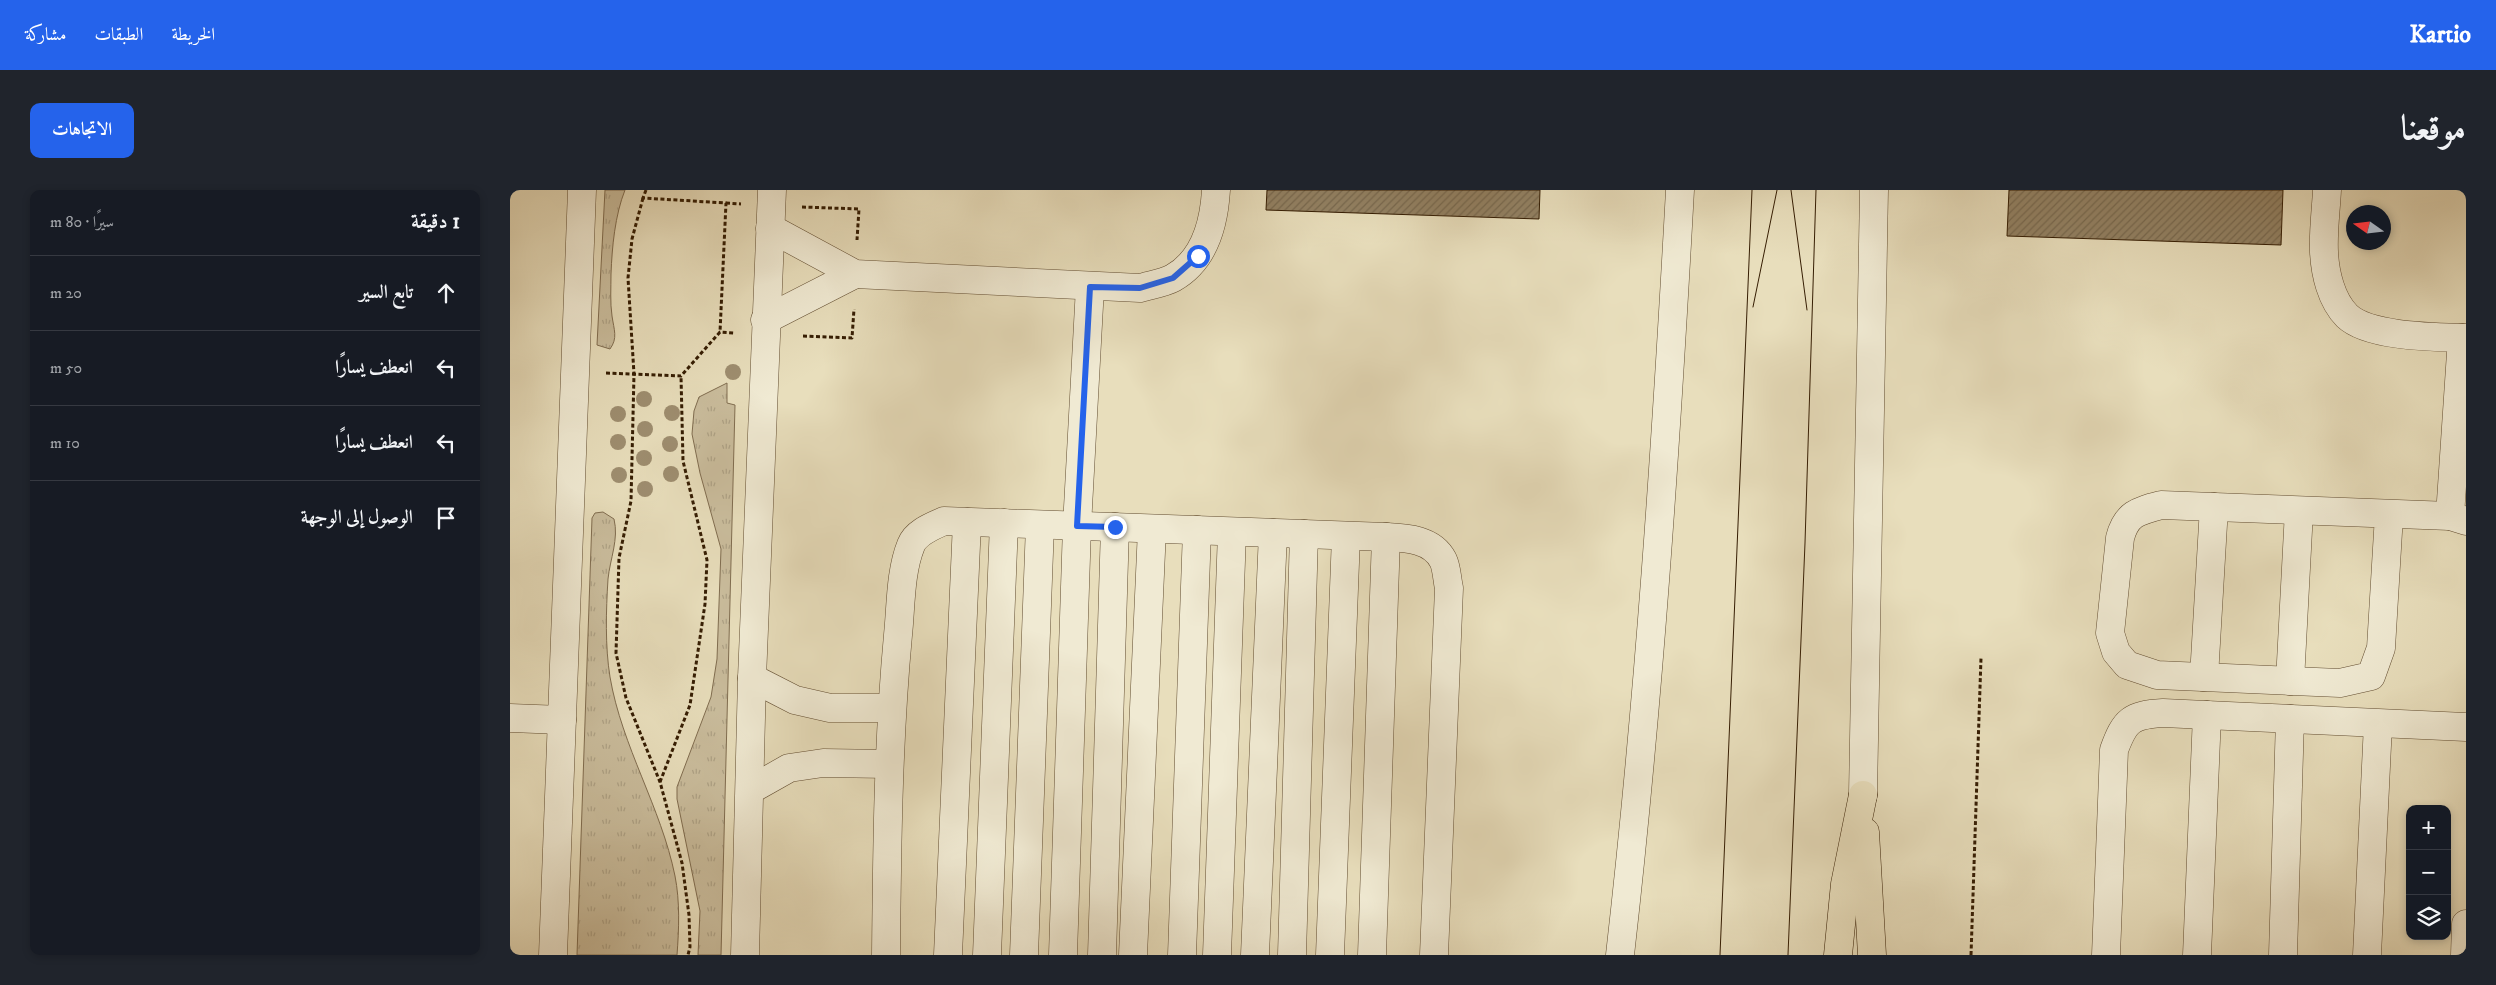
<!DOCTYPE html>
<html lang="ar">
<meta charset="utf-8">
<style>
body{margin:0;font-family:"IM FELL DW Pica",Amiri,serif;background:#20242c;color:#f1f3f6;direction:rtl}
.controls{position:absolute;right:15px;bottom:15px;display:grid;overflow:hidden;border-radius:10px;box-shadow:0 2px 8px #0003}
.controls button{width:45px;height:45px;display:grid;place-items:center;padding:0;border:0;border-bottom:1px solid #363941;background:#171b24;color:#f1f3f6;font:25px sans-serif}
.compass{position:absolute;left:1836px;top:15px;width:45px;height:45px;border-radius:50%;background:#171b24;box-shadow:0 2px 8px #0003;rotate:284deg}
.stop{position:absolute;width:15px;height:15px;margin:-11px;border:4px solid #2563eb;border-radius:50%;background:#fff}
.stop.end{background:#2563eb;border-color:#fff;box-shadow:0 1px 5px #0008}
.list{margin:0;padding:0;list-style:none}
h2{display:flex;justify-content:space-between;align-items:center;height:65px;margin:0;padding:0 20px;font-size:21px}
h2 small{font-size:16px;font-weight:400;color:#9ea1a6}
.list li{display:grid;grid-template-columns:32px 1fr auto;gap:15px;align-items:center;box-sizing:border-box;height:75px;padding:0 20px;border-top:1px solid #363941}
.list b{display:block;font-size:19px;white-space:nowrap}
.list em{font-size:16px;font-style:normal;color:#9ea1a6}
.icon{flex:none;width:28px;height:28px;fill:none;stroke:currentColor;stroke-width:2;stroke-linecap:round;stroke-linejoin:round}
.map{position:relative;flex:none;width:1956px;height:765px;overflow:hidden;direction:ltr;border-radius:10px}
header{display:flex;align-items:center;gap:30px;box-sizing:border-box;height:70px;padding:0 25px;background:#2563eb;color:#fff}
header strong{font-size:24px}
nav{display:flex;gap:28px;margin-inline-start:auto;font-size:18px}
.intro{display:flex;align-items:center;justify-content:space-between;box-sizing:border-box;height:120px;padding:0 30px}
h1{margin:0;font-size:35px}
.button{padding:12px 22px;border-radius:10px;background:#2563eb;color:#fff;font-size:18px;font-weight:700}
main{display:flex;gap:30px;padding:0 30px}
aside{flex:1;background:#171b24;border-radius:10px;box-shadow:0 2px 8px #0003}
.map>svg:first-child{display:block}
.grass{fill:url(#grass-tufts);stroke:#806d50}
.building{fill:url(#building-hatch);stroke:#351d03}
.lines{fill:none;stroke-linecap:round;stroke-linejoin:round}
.minor-casing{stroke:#624d31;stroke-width:29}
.highway-casing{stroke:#351d03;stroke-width:29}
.path{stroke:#351d03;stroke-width:3;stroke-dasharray:4 2.5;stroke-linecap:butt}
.minor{stroke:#f0ead3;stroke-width:28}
.highway{stroke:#e8debc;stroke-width:28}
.tram{stroke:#351d03;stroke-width:1}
.tree{fill:#9e8e70}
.route{stroke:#2563eb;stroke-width:6}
</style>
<header>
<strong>Kartio</strong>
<nav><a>الخريطة</a><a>الطبقات</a><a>مشاركة</a></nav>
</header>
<div class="intro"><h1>موقعنا</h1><a class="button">الاتجاهات</a></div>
<main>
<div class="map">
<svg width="1956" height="765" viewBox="0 0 1956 765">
<defs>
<pattern id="grass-tufts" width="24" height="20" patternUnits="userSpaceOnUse" patternTransform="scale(1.25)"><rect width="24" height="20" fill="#cabd9d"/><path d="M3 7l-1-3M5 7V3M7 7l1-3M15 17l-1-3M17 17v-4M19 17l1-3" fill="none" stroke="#aea286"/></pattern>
<pattern id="building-hatch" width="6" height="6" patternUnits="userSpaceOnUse" patternTransform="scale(1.25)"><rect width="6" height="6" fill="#928163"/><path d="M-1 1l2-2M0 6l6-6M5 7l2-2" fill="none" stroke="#78694f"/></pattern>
</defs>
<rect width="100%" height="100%" fill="#e8debc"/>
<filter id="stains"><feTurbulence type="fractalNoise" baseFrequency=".004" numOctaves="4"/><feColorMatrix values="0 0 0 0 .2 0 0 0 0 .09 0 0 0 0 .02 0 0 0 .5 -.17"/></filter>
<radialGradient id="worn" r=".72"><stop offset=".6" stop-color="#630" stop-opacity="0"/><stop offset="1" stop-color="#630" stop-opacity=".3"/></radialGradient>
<g class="grass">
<path d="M95 0H115C105 25 102 57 101 84 101 97 100 113 102 126 104 140 108 148 100 159L87 155Z"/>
<polygon points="217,193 217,213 225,215 211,765 188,765 190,721 167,609 167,597 201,507 207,469 211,359 190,283 182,244 184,221 189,207"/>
<path d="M93 322 104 329C109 349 100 369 98 389 96 421 95 456 100 487 112 557 151 617 165 686 170 711 169 739 167 765H67L82 328 85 323Z"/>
</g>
<g class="building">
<polygon points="757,0 1030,0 1029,29 756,20"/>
<polygon points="1499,0 1773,0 1771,55 1497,46"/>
</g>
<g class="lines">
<g class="minor-casing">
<g id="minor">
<path d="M1817 0C1816 20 1813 41 1814 62 1815 83 1821 110 1837 126 1859 147 1926 147 1956 148"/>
<path d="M260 38 345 84 630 98C640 95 654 93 663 88 695 70 704 34 706 0"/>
<polyline points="255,130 345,84"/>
<path d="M1879 325 1871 458 1861 486 1830 493 1647 485 1617 475 1606 462 1600 443 1610 348C1616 324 1628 321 1651 315L1940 326 1956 331"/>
<polyline points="1940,326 1952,148"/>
<polyline points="1694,487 1704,317"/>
<polyline points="242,488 285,510 320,518 381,518"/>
<polyline points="1780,491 1789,321"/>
<polyline points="0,528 52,530"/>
<polyline points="240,600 279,578 313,573 378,574"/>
<polyline points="1353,605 1364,0"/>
<polyline points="43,765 72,0"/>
<polyline points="235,765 242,488 262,0"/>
<path d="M376 765C377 658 378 552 388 445 391 417 390 382 401 355 406 342 423 336 434 331L876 347C897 348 922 349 933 370 937 378 937 390 939 398L924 765"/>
<polyline points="438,765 457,332"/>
<polyline points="477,765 494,333"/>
<polyline points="514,765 530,335"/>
<polyline points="553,765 567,336 580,97"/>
<polyline points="592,765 605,337"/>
<polyline points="623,765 642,339"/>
<polyline points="672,765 687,340"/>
<polyline points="707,765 722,342"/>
<polyline points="745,765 763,343"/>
<polyline points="782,765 794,344"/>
<polyline points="820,765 836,346"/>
<polyline points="862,765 876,347"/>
<path d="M1110 765C1139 511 1156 255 1170 0"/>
<path d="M1596 765 1604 560C1615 530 1621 525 1653 523L1956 537"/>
<polyline points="1687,765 1697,525"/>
<polyline points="1773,765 1780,529"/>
<polyline points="1857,765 1868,534"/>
<polyline points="1955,765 1956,734"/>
</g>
</g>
<g class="highway-casing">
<g id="highway">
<polyline points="1355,642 1362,765"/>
<polyline points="1328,765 1335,694 1353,605"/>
</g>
</g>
<g class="path">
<polyline points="136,0 133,8 216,13 210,142"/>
<polyline points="133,8 122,49 118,88 124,184 121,311 109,368 106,463 116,508 150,592 172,673 179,725 180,757 178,765"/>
<polyline points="216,13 231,14"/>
<polyline points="292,17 349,19 347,50"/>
<polyline points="293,146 342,148 344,119"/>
<polyline points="96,183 171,186 210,142 224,143"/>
<polyline points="150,592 180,515 195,414 197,370 173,271 171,186"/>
<polyline points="1461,765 1471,468"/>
</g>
<use href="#minor" class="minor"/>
<use href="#highway" class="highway"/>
<g class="tram">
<polyline points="1281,0 1297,120"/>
<polyline points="1243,117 1267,0"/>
<polyline points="1210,765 1242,0"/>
<polyline points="1278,765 1295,353 1306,0"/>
</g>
</g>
<g class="tree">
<circle cx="223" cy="182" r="8"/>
<circle cx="134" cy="209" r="8"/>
<circle cx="162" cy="223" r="8"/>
<circle cx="108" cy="224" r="8"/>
<circle cx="135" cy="239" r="8"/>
<circle cx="108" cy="252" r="8"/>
<circle cx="160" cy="254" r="8"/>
<circle cx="134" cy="268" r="8"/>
<circle cx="161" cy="284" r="8"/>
<circle cx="109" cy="285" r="8"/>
<circle cx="135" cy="299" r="8"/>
</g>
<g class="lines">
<polyline class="route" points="605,337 567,336 580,97 630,98 663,88 688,66"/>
</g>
<rect width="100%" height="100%" filter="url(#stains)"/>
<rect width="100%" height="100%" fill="url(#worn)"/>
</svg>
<div class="controls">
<button>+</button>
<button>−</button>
<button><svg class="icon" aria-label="layers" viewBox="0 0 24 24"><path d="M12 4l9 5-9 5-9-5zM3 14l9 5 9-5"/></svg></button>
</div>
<svg class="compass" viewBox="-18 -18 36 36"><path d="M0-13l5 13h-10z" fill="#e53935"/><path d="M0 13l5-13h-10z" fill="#9ea1a6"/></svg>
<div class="stop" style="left:688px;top:66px"></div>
<div class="stop end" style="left:605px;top:337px"></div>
</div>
<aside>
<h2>1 دقيقة<small>سيرًا · 80 m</small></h2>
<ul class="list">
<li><svg class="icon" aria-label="ahead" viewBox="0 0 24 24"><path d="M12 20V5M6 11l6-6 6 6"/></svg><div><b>تابع السير</b></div><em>20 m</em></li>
<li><svg class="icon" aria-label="left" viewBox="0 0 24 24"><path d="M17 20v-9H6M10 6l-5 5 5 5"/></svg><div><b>انعطف يسارًا</b></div><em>50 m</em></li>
<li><svg class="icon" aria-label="left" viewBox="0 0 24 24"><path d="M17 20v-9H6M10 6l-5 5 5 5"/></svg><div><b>انعطف يسارًا</b></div><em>10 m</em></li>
<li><svg class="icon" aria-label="arrive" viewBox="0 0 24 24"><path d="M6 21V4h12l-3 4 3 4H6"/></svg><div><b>الوصول إلى الوجهة</b></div></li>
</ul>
</aside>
</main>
